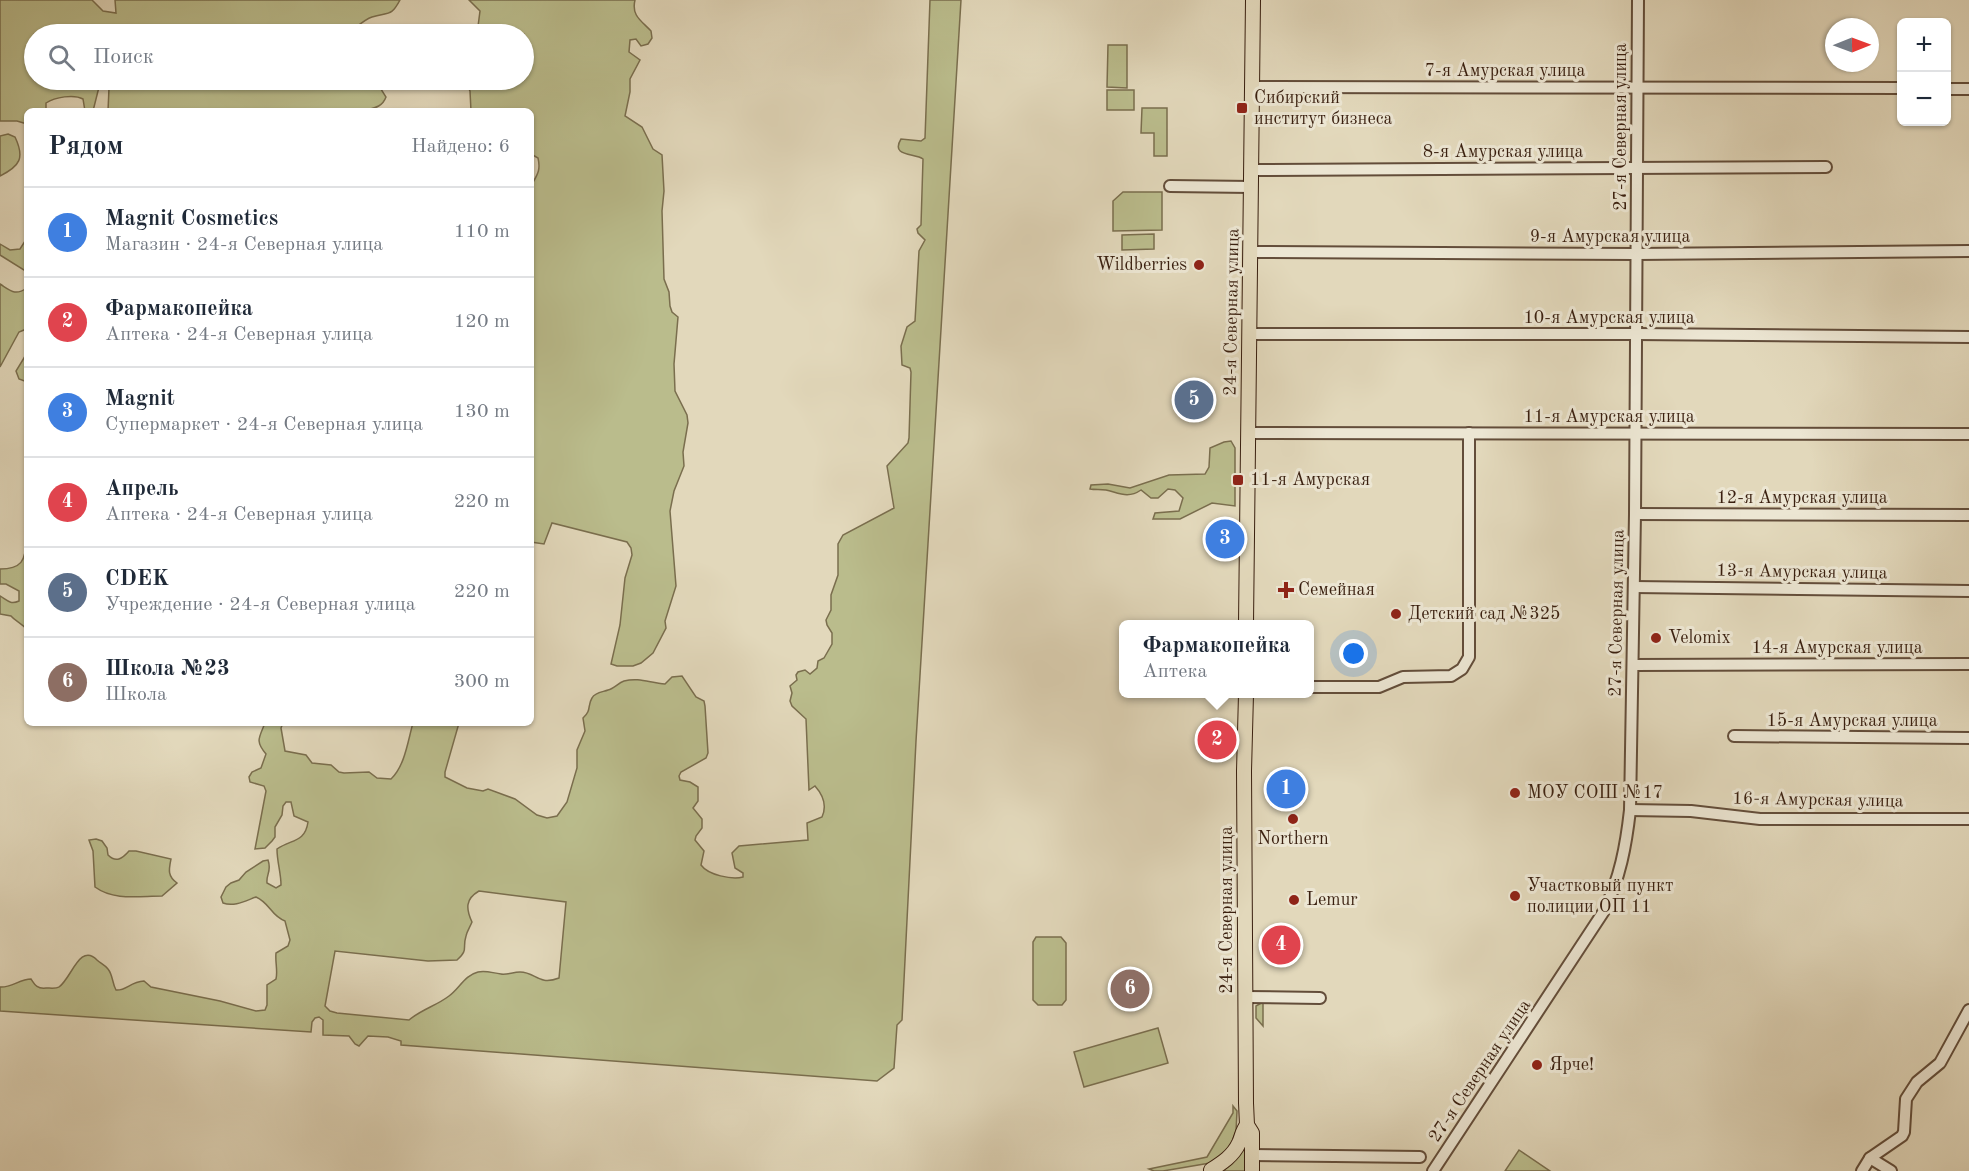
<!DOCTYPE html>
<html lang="ru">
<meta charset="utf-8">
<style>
body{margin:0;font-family:"Old Standard TT",serif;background:#f2f2f3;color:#1f2937}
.controls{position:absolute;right:18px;top:18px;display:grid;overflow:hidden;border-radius:9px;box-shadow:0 2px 4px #0004}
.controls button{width:54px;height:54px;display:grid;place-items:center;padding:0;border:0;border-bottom:2px solid #e0e1e3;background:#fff;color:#1f2937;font:30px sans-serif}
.compass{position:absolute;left:1825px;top:18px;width:54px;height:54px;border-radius:50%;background:#fff;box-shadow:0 2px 4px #0004;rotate:89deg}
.you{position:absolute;left:1354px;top:654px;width:21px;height:21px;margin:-15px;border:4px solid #fff;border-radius:50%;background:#1a73e8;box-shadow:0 0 0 9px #1a73e833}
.badge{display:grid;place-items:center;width:39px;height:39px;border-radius:50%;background:#8f2418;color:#fff;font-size:20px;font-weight:700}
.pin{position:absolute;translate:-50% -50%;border:3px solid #fff;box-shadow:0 2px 6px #0006}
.popup{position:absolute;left:1119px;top:620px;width:195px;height:78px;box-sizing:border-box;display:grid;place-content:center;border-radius:9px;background:#fff;filter:drop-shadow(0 2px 4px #0005);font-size:20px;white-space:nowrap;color:#747a83}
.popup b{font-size:22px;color:#1f2937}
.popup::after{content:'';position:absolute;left:50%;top:100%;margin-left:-12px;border:12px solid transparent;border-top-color:#fff}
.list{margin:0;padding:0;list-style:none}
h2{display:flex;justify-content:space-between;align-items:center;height:78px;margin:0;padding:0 24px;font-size:26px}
h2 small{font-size:20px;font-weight:400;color:#747a83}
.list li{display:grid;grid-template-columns:39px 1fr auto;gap:18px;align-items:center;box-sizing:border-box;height:90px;padding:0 24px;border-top:2px solid #e0e1e3}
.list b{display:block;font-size:22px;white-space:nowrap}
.list p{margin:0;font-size:20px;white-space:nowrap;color:#747a83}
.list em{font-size:20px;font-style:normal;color:#747a83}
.icon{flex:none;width:33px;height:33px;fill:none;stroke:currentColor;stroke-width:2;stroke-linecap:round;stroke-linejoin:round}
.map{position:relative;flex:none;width:1969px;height:1171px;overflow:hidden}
.search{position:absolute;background:#fff;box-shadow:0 2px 4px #0004;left:24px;top:24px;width:510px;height:66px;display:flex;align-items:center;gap:15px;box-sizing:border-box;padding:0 21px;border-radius:33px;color:#747a83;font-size:22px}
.panel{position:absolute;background:#fff;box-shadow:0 2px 4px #0004;left:24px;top:108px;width:510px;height:618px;border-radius:9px}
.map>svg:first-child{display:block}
.green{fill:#babc8c;stroke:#7a6e4e;stroke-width:1.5;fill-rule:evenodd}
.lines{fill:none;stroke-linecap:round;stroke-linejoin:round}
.minor-casing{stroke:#634d3a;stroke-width:14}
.major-casing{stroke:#391f0f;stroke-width:16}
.minor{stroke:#ece6d3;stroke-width:10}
.major{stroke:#e2d8bb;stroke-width:14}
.poi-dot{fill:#8f2418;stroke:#ece6d3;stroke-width:2}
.labels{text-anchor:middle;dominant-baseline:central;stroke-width:6;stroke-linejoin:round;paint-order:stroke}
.street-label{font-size:18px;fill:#391f0f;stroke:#ece6d3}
.poi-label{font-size:18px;fill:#391f0f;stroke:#ece6d3;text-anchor:start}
</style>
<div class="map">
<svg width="1969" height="1171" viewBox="0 0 1969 1171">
<rect width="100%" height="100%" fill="#e2d8bb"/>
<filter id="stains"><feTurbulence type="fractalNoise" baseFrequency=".00333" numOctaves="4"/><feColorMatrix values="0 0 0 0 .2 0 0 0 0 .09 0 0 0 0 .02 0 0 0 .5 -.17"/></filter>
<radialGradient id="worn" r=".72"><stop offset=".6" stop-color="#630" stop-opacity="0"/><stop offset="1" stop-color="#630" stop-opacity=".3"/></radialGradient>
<g class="green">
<path d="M0 0H92L103 11 116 13 115 0H400C391 17 389 12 372 17 366 19 360 24 355 28L356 34H34V80H378L379 86 386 97C382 108 373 108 362 111H108L109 88 104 83 99 87 93 111H85L83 99C74 94 55 97 46 103V111H27V124L17 121H0Z"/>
<path d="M469 0H635C631 16 642 21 651 31L652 38 648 44 641 46 636 39 630 40 629 52 640 60 630 79V92L625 116 642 127 653 149 662 155 664 191 662 211 664 279 669 292 670 306 672 312 678 317 674 364 675 391 687 415 688 423 683 452 684 466 674 491 670 511 676 586 665 621 666 628 653 653 641 663 633 666H617L611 664 620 625 625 578 632 555 631 548 627 542 552 523 544 544 531 542V186C537 175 541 171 538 158L531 154V111H471L470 91 464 80H524V34H477L480 11Z"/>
<path d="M930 0H961L916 741 902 1020 897 1025 894 1068 877 1081 401 1045V1041L388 1037 368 1036 359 1046 355 1044 349 1036 323 1035V1020L319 1017 315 1018 312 1022 311 1032 0 1011V987C11 988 20 979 31 979 35 985 37 989 46 988 50 988 56 989 59 987 71 979 80 942 97 960 100 963 105 965 108 969 113 975 112 983 116 990 126 991 130 982 144 981L151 987 220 1001 256 1011 265 1010 267 1005V985L276 979C278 971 275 962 276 953L288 946 290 940 285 921C271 916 270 903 256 897 245 901 234 907 223 903L221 897 226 887 231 883 239 880 246 872 263 861 268 860C272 871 266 874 267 883L276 888 281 885C281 873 277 862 277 849 291 839 305 843 308 822L294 816 291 802H286L283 806 282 815 275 827V837L272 841 265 848 255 849 266 791 264 786 250 782 249 777 252 772 261 768 266 754C255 741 259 738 265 723H283L281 728 285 751 306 755 312 763 331 765 339 772 344 773 369 772 377 778 391 779C405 766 408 740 413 723H459L445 772V777L467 788 483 791 488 789 515 799 537 815 547 818 557 816 567 802 577 768V750L585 731 583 718C592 710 587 706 592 698 595 692 603 692 608 690 614 689 618 683 624 681 639 677 650 683 665 684L672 677 682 676 696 697 704 701 705 706 708 753 706 758 681 772 679 776 680 780 690 782 698 787V801L693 808 702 819V828L696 836 695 840 704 851 701 865C708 875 732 880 743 877V873L735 868 732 853 739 846 808 840 807 823 822 817C827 806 823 795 815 786L809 790 806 719 792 706 790 701 792 693 790 686 797 680 796 675 798 672 805 670 810 674 817 668 818 661 824 658 832 644V633L827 625 826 620 831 610V595L838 575V544L843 535 894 508 887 466 908 443 909 438 911 372 910 368 902 365 901 346 907 327 915 321 919 251 925 240 918 233 917 229 921 225 923 159C915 153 890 157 901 139L921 141 925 138ZM479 891 566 902 559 978C538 986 536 972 520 972 513 972 507 975 501 974 492 973 486 970 478 972 465 975 459 989 449 996 436 1006 422 1009 409 1020L337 1013 330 1011 325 1006 335 951 428 961 457 960C469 949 462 949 466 936 467 931 470 927 472 922 466 909 465 899 479 891Z"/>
<polygon points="1108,45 1127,45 1127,88 1107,87"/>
<rect x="1107" y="90" width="27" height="20"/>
<polygon points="1142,108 1167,108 1167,156 1154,156 1154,133 1141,133"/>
<path d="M8 134 15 137C25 158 20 166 0 176V136Z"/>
<polygon points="1123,192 1162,192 1162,230 1113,231 1113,201"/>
<polygon points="1154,234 1154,249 1122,250 1122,235"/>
<polygon points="27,238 27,272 0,255 0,244 10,250 20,249"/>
<path d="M0 284C11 291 15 296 27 288V333L24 330 19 332 0 367Z"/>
<polygon points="27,353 27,382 19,379 16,371"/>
<path d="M1231 441 1235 448V506L1212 503 1180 519H1153L1155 513 1179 511 1183 498 1175 490 1168 489 1158 498H1151L1141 490C1128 499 1119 493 1106 490 1101 489 1095 490 1090 489L1091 485 1108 484 1130 488 1169 475 1205 474 1209 467 1210 448 1224 442Z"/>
<path d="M26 540H27V630C22 623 16 622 11 616L0 614V596C7 600 10 605 19 601V591L6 584H0V569C21 569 26 561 26 540Z"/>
<path d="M96 839 102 841 107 848 108 855C116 863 122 859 129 851H136L171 859C169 869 167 876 177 883L162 896C139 896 114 901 95 887L93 851 89 840Z"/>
<polygon points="1036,937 1061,937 1066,943 1066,1000 1062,1005 1038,1005 1033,1000 1033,942"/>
<polygon points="1263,1002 1263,1026 1256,1018 1256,1006"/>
<polygon points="1158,1028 1168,1063 1084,1087 1074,1052"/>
<polygon points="1233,1106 1237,1111 1236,1131 1229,1150 1210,1163 1163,1171 1154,1171 1149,1169 1207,1157 1233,1113"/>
<polygon points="1247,1134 1247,1171 1226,1171 1222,1169"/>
<polygon points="1519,1150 1550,1171 1505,1171"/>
</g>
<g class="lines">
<g class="minor-casing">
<g id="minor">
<polyline points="1252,87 1902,88"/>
<polyline points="1946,89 1969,89"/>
<polyline points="1251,170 1826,167"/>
<polyline points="1170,186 1251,187"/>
<polyline points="1251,252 1637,254 1969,251"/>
<polyline points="1250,334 1636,334 1969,337"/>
<polyline points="1249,433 1969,434"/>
<polyline points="1635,514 1969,515"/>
<polyline points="1634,587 1969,591"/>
<polyline points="1633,665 1969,664"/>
<polyline points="1310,687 1379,687 1403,677 1451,676 1462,669 1469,657 1469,433"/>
<polyline points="1734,736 1969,738"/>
<polyline points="1630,810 1691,811 1760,819 1969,819"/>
<polyline points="1246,997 1320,998"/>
<polyline points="1252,1155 1420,1157"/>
<polyline points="1870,1158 1891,1171"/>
<path d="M1433 1171 1604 911C1620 878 1626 846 1630 810L1635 514 1638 0"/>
<polyline points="1862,1171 1870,1158 1902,1136 1904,1132 1906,1099 1917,1082 1940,1063 1969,1010"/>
</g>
</g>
<g class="major-casing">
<g id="major">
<polyline points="1246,624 1253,0"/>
<polyline points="1246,694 1244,771 1246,1103 1247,1125 1252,1133 1252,1171"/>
<path d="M1211 1170C1222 1163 1233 1156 1239 1143 1242 1137 1242 1131 1247 1125"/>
</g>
</g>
<use href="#minor" class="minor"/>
<use href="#major" class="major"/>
</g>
<g class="poi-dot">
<rect x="1236" y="102" width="12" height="12" rx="3"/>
<circle cx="1199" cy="265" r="6"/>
<rect x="1232" y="474" width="12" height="12" rx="3"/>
<path d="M1283 581h6v6h6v6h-6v6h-6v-6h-6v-6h6z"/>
<circle cx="1396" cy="614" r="6"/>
<circle cx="1656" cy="638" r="6"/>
<circle cx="1515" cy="793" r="6"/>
<circle cx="1293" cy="819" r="6"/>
<circle cx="1515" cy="896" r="6"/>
<circle cx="1294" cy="900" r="6"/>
<circle cx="1537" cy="1065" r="6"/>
</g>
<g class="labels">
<g class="street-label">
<text x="1505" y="71">7-я Амурская улица</text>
<text transform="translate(1621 127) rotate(-90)">27-я Северная улица</text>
<text x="1503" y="152">8-я Амурская улица</text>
<text x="1610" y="237">9-я Амурская улица</text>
<text transform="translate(1232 312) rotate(-89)">24-я Северная улица</text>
<text x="1609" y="318">10-я Амурская улица</text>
<text x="1609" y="417">11-я Амурская улица</text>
<text x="1802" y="498">12-я Амурская улица</text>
<text transform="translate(1802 572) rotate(1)">13-я Амурская улица</text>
<text transform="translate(1617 613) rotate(-89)">27-я Северная улица</text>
<text x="1837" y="648">14-я Амурская улица</text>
<text x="1852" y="721">15-я Амурская улица</text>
<text transform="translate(1818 800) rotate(1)">16-я Амурская улица</text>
<text transform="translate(1227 910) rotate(-90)">24-я Северная улица</text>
<text transform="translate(1480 1071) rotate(-56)">27-я Северная улица</text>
</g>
<g class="poi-label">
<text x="1254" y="98">Сибирский<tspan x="1254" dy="21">институт бизнеса</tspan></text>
<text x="1187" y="265" text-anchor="end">Wildberries</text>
<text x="1250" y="480">11-я Амурская</text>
<text x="1298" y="590">Семейная</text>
<text x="1408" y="614">Детский сад №325</text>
<text x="1668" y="638">Velomix</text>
<text x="1527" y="793">МОУ СОШ №17</text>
<text x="1293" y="839" text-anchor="middle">Northern</text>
<text x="1527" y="886">Участковый пункт<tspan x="1527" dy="21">полиции ОП 11</tspan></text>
<text x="1306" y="900">Lemur</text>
<text x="1549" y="1065">Ярче!</text>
</g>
</g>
<rect width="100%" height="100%" filter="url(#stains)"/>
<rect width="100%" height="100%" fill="url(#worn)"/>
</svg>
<div class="controls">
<button>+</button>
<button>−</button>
</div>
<svg class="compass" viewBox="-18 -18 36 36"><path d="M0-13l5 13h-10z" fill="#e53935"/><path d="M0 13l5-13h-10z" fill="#747a83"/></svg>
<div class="you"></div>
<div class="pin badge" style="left:1286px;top:789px;background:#3f7fe0">1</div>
<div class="pin badge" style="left:1217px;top:740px;background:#e0444e">2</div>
<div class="popup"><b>Фармакопейка</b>Аптека</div>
<div class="pin badge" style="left:1225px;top:539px;background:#3f7fe0">3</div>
<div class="pin badge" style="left:1281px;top:945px;background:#e0444e">4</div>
<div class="pin badge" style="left:1194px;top:400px;background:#5c6f8a">5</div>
<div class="pin badge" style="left:1130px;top:989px;background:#8d6e63">6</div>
<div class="search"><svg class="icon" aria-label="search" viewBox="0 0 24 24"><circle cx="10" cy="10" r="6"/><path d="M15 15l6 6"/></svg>Поиск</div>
<section class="panel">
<h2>Рядом<small>Найдено: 6</small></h2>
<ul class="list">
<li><span class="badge" style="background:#3f7fe0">1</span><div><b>Magnit Cosmetics</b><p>Магазин · 24-я Северная улица</p></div><em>110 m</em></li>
<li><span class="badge" style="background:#e0444e">2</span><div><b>Фармакопейка</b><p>Аптека · 24-я Северная улица</p></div><em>120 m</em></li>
<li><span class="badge" style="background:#3f7fe0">3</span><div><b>Magnit</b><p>Супермаркет · 24-я Северная улица</p></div><em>130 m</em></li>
<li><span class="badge" style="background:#e0444e">4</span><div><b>Апрель</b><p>Аптека · 24-я Северная улица</p></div><em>220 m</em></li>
<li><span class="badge" style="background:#5c6f8a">5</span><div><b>CDEK</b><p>Учреждение · 24-я Северная улица</p></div><em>220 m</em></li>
<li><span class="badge" style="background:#8d6e63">6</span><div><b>Школа №23</b><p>Школа</p></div><em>300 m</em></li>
</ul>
</section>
</div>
